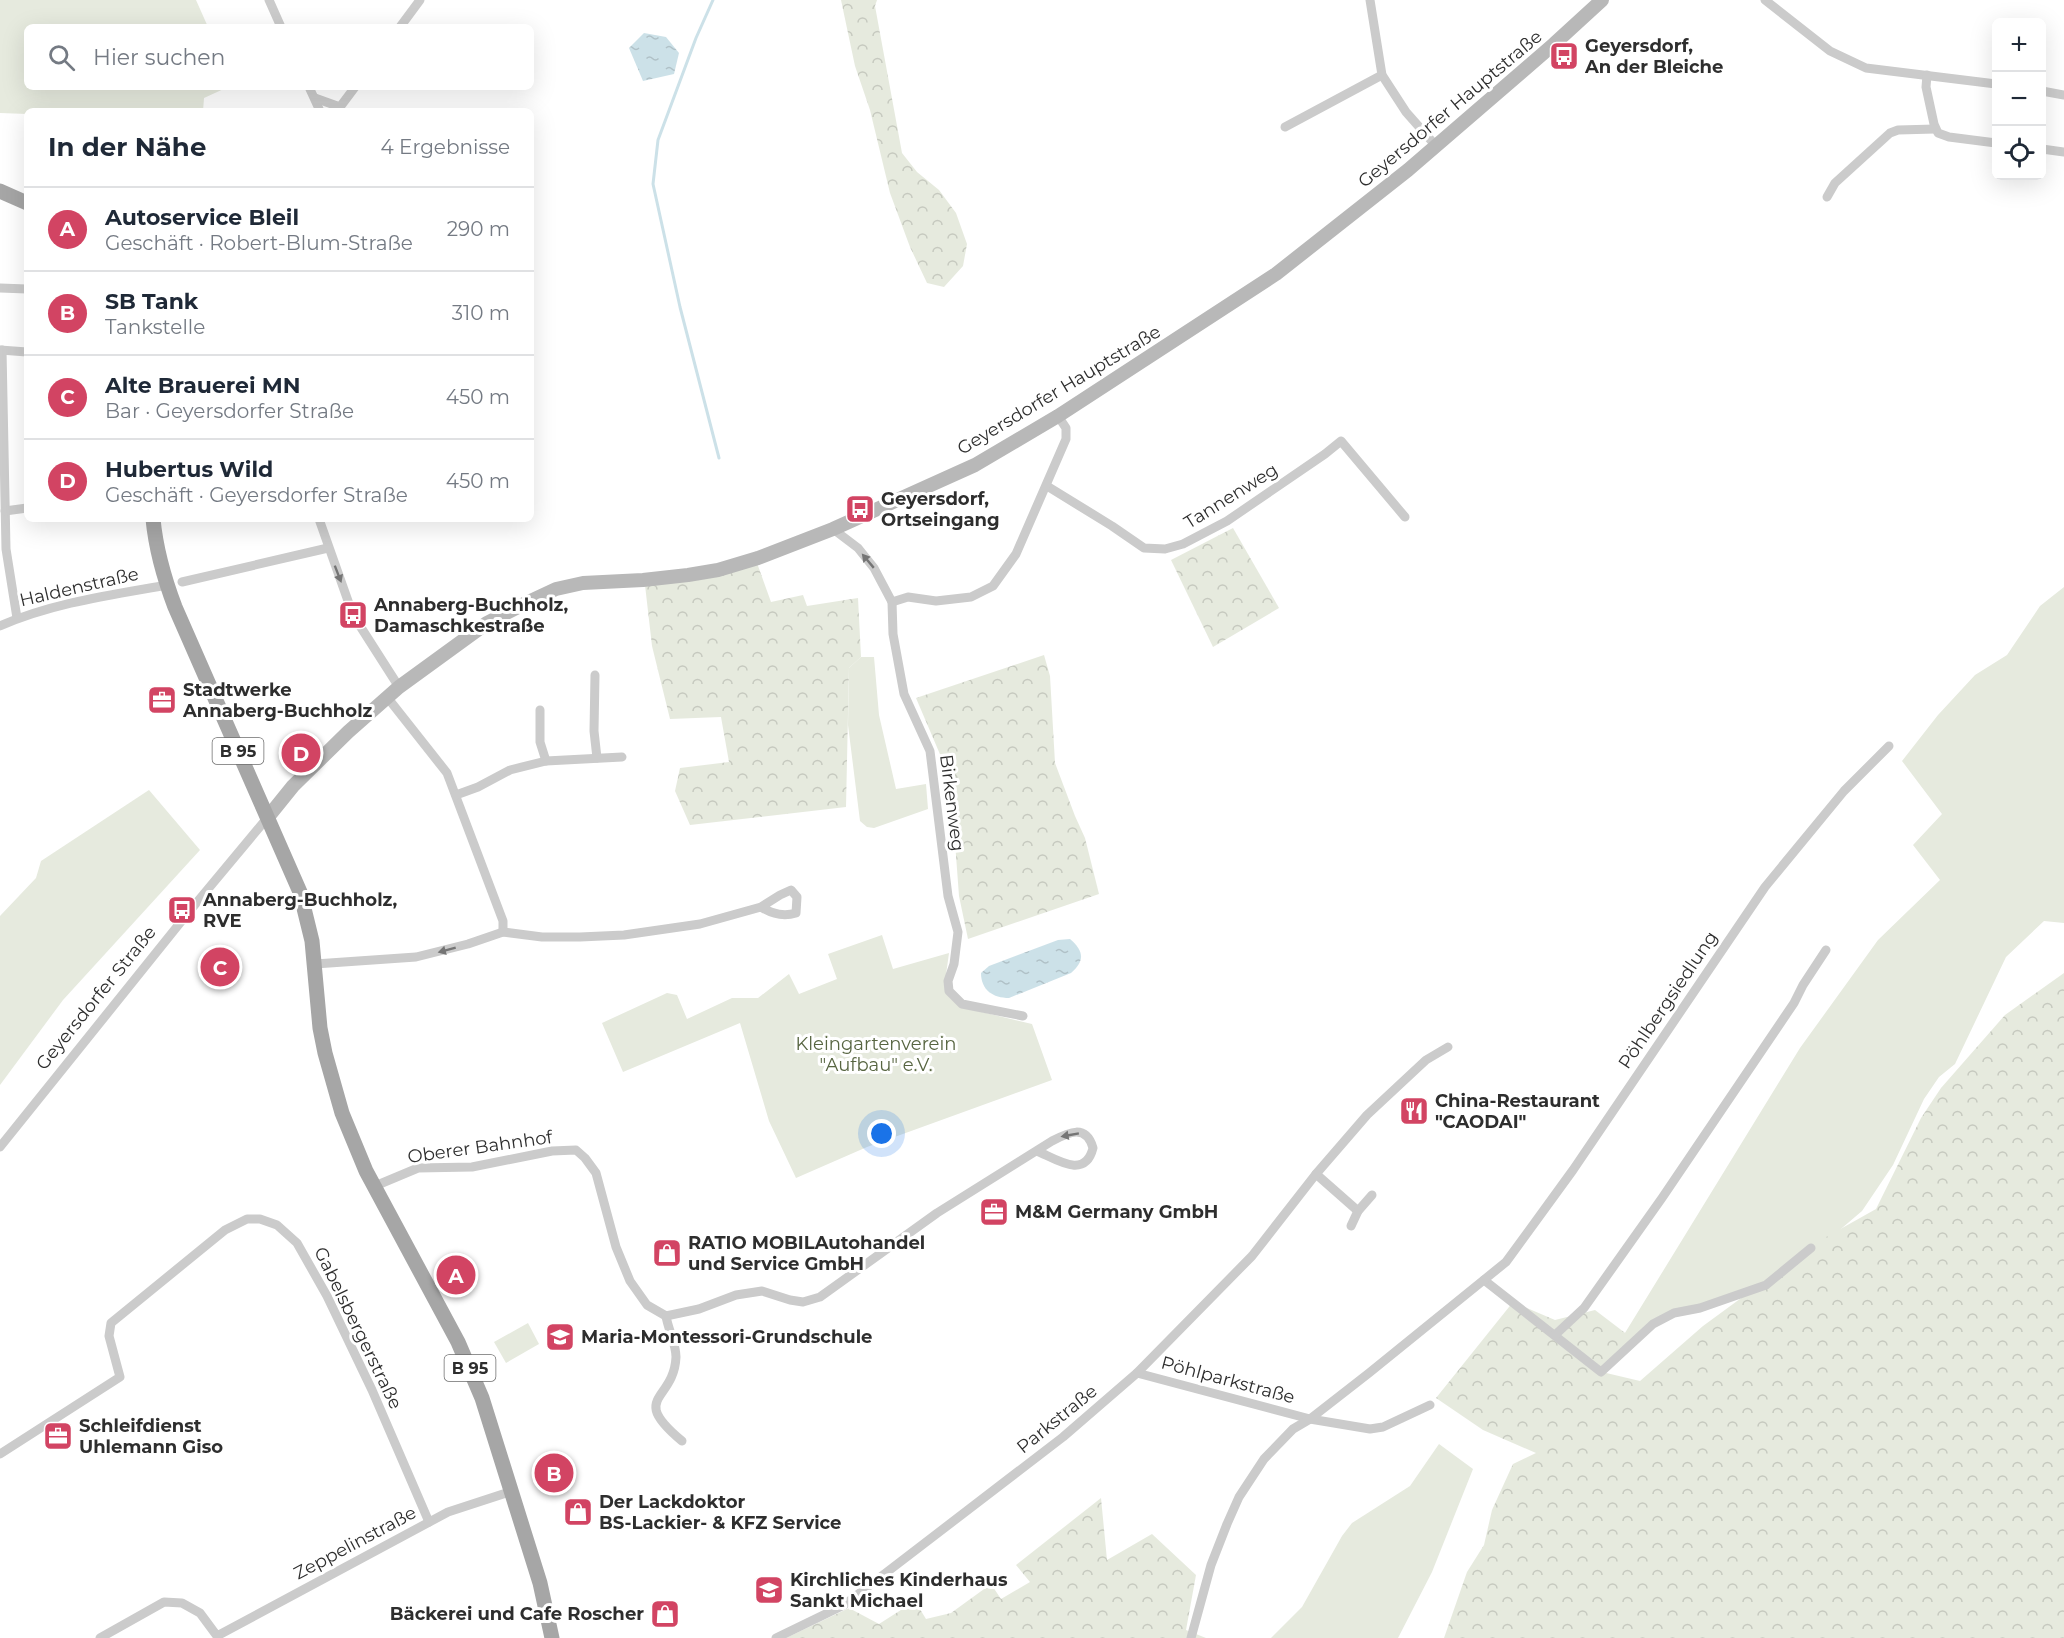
<!DOCTYPE html>
<html lang="de">
<meta charset="utf-8">
<style>
body{margin:0;font-family:Montserrat,sans-serif;background:#f6f6f7;color:#1f2937}
.controls{position:absolute;right:18px;top:18px;display:grid;overflow:hidden;border-radius:9px;box-shadow:0 6px 24px #0002}
.controls button{width:54px;height:54px;display:grid;place-items:center;padding:0;border:0;border-bottom:2px solid #e0e1e3;background:#fff;color:#1f2937;font:30px sans-serif}
.you{position:absolute;left:882px;top:1134px;width:21px;height:21px;margin:-15px;border:4px solid #fff;border-radius:50%;background:#1a73e8;box-shadow:0 0 0 9px #1a73e833}
.badge{display:grid;place-items:center;width:39px;height:39px;border-radius:50%;background:#d24463;color:#fff;font-size:20px;font-weight:700}
.pin{position:absolute;translate:-50% -50%;border:3px solid #fff;box-shadow:0 2px 6px #0006}
.list{margin:0;padding:0;list-style:none}
h2{display:flex;justify-content:space-between;align-items:center;height:78px;margin:0;padding:0 24px;font-size:26px}
h2 small{font-size:20px;font-weight:400;color:#747a83}
.list li{display:grid;grid-template-columns:39px 1fr auto;gap:18px;align-items:center;box-sizing:border-box;height:84px;padding:0 24px;border-top:2px solid #e0e1e3}
.list b{display:block;font-size:22px;white-space:nowrap}
.list p{margin:0;font-size:20px;white-space:nowrap;color:#747a83}
.list em{font-size:20px;font-style:normal;color:#747a83}
.icon{flex:none;width:33px;height:33px;fill:none;stroke:currentColor;stroke-width:2;stroke-linecap:round;stroke-linejoin:round}
.map{position:relative;flex:none;width:2064px;height:1638px;overflow:hidden}
.search{position:absolute;background:#fff;box-shadow:0 6px 24px #0002;left:24px;top:24px;width:510px;height:66px;display:flex;align-items:center;gap:15px;box-sizing:border-box;padding:0 21px;border-radius:9px;color:#747a83;font-size:22px}
.panel{position:absolute;background:#fff;box-shadow:0 6px 24px #0002;left:24px;top:108px;width:510px;height:414px;border-radius:9px}
.map>svg:first-child{display:block}
.green{fill:#e6eade}
.forest{fill:url(#forest-crowns)}
.water{fill:url(#water-ripples)}
.lines{fill:none;stroke-linecap:round;stroke-linejoin:round}
.stream{stroke:#cce1e8;stroke-width:3}
.minor{stroke:#cbcbcb;stroke-width:9}
.secondary{stroke:#b8b8b8;stroke-width:14}
.primary{stroke:#a6a6a6;stroke-width:15}
.oneway{fill:#757575}
.labels{text-anchor:middle;dominant-baseline:central;stroke-width:6;stroke-linejoin:round;paint-order:stroke}
.shield{fill:#fff;stroke:#6d6d6d;stroke-width:1.5}
.shield-label{font-size:16px;font-weight:bold;fill:#2e2e2e}
.poi-label{font-size:18px;font-weight:bold;fill:#2e2e2e;stroke:#fff;text-anchor:start}
.street-label{font-size:18px;fill:#2e2e2e;stroke:#fff}
.park-label{font-size:18px;fill:#576541;stroke:#fff}
</style>
<div class="map">
<svg width="2064" height="1638" viewBox="0 0 2064 1638">
<defs>
<pattern id="forest-crowns" width="20" height="18" patternUnits="userSpaceOnUse" patternTransform="scale(1.5)"><rect width="20" height="18" fill="#e6eade"/><path d="M2 6a3 3 0 1 1 6 0M12 15a3 3 0 1 1 6 0" fill="none" stroke="#c6c9bf"/></pattern>
<pattern id="water-ripples" width="26" height="14" patternUnits="userSpaceOnUse" patternTransform="scale(1.5)"><rect width="26" height="14" fill="#cce1e8"/><path d="M2 4q2-2 4 0t4 0M15 11q2-2 4 0t4 0" fill="none" stroke="#b0c1c7"/></pattern>
</defs>
<rect width="100%" height="100%" fill="#fff"/>
<g class="green">
<polygon points="0,0 196,0 208,27 27,27 27,87 228,87 204,98 203,111 27,111 27,114 0,113"/>
<polygon points="2064,587 2064,923 2044,921 2006,957 1955,1064 1939,1077 1924,1099 1893,1165 1862,1211 1835,1234 1766,1285 1653,1324 1601,1372 1800,1048 1878,940 1940,880 1913,845 1942,814 1902,761 1938,715 1975,675 2007,655 2040,606"/>
<polygon points="861,657 874,657 879,715 896,789 926,784 928,809 874,828 867,827 860,821 848,725 849,668"/>
<polygon points="149,790 200,850 63,1000 0,1085 0,916 36,878 41,861"/>
<polygon points="882,935 893,969 949,953 945,982 950,998 961,1007 1032,1024 1052,1080 867,1147 796,1178 769,1121 740,1023 623,1072 602,1023 667,993 677,995 687,1019 732,998 758,998 789,974 799,994 837,979 828,954"/>
<polygon points="528,1323 539,1344 506,1363 494,1342"/>
<polygon points="1439,1444 1473,1469 1432,1572 1398,1638 1271,1638 1302,1607 1342,1536 1352,1523 1410,1486"/>
</g>
<g class="forest">
<polygon points="841,0 877,0 875,6 902,153 917,172 939,190 956,213 967,244 963,266 944,287 927,283 910,247 890,193 870,110 855,66"/>
<polygon points="1233,528 1279,608 1213,647 1171,560"/>
<polygon points="757,563 771,602 803,595 807,606 858,598 861,657 849,668 846,807 690,825 675,791 680,768 729,762 721,717 670,719 652,646 645,585"/>
<polygon points="1044,655 1050,676 1055,763 1075,816 1085,838 1099,894 968,939 959,896 955,842 942,759 916,698"/>
<polygon points="2064,973 2064,1638 1444,1638 1467,1572 1484,1545 1492,1510 1513,1464 1536,1453 1483,1430 1436,1398 1513,1302 1555,1320 1595,1310 1637,1342 1602,1372 1640,1381 1703,1326 1819,1241 1876,1209 1921,1118 1941,1088 2005,1015"/>
<polygon points="1101,1498 1107,1560 1152,1534 1196,1575 1186,1630 1206,1638 786,1638 849,1608 879,1624 915,1601 926,1619 951,1613 991,1584 1001,1599 1030,1582 1016,1565"/>
</g>
<g class="water">
<polygon points="644,33 666,37 679,53 674,74 643,81 629,48"/>
<path d="M1070 939C1084 951 1085 961 1071 973L1009 998C993 998 981 990 981 973L989 966 1058 940Z"/>
</g>
<g class="lines">
<polyline class="stream" points="713,0 696,38 658,140 653,184 680,307 719,458"/>
<g class="minor">
<polyline points="269,0 281,27"/>
<polyline points="1370,0 1382,75 1406,112 1436,146"/>
<polyline points="1765,0 1830,51 1866,68 1996,84"/>
<polyline points="400,27 420,0"/>
<polyline points="1927,75 1926,87 1934,124 1938,133 1949,137 1996,143"/>
<polyline points="309,87 320,111"/>
<polyline points="2042,91 2064,95"/>
<polyline points="315,98 340,107"/>
<polyline points="337,111 355,87"/>
<polyline points="1285,127 1382,75"/>
<polyline points="2042,149 2064,152"/>
<polyline points="1827,197 1835,183 1890,133 1898,130 1935,129"/>
<polyline points="0,288 27,289"/>
<polyline points="0,350 27,352"/>
<polyline points="2,350 6,549 17,618"/>
<polyline points="1047,486 1112,526 1144,548 1165,549 1183,544 1227,521 1325,454 1341,441 1405,517"/>
<polyline points="5,511 27,508"/>
<polyline points="319,519 353,615 399,687"/>
<polyline points="833,529 858,548 874,568 892,602 893,634 904,694 930,751 948,896 958,932 954,964 948,981 949,991 962,1004 1023,1016"/>
<polyline points="182,582 328,548"/>
<polyline points="892,602 908,597 936,601 971,597 993,586 1016,554 1066,439 1066,428 1058,416"/>
<path d="M0 626C52 603 111 595 167 585"/>
<polyline points="595,675 594,731 597,758"/>
<polyline points="387,697 447,773 503,921 503,932"/>
<polyline points="540,710 540,742 546,761"/>
<polyline points="456,795 478,787 510,770 546,761 622,757"/>
<path d="M315 964 416 957 468 944 503 932 542 937H580L624 935 700 924 761 907 780 895 791 890 797 897 796 913C783 917 772 914 761 907"/>
<polyline points="0,1147 188,913 268,817"/>
<polyline points="1316,1174 1358,1211"/>
<path d="M375 1186 418 1168 472 1167 552 1151 576 1150 585 1158 596 1173 616 1247 630 1281 647 1305 666 1316 699 1309 736 1295 762 1291 790 1300 803 1302 820 1297 937 1213 1052 1141C1069 1132 1086 1124 1093 1148 1085 1180 1056 1159 1037 1151"/>
<polyline points="1351,1226 1358,1211 1372,1195"/>
<polyline points="1484,1280 1601,1372 1653,1324 1674,1313 1700,1308 1766,1285 1811,1248"/>
<path d="M666 1316C668 1329 676 1344 676 1357 674 1402 628 1396 682 1441"/>
<polyline points="1555,1335 1584,1308 1662,1198 1794,1003 1803,985 1826,950"/>
<polyline points="1137,1373 1310,1419 1370,1429 1383,1427 1430,1405"/>
<polyline points="0,1454 120,1377 109,1336 111,1323 225,1230 247,1219 260,1219 277,1225 297,1243 327,1296 372,1390 429,1522"/>
<polyline points="100,1638 164,1602 182,1603 200,1613 217,1636 448,1512 512,1491"/>
<polyline points="776,1638 844,1605 1063,1437 1137,1373 1252,1256 1316,1174 1367,1115 1426,1060 1448,1047"/>
<polyline points="1191,1638 1211,1565 1227,1524 1239,1497 1264,1459 1293,1429 1310,1419 1369,1373 1506,1262 1573,1170 1765,887 1844,791 1889,746"/>
</g>
<polyline class="secondary" points="268,817 293,786 348,732 399,687 487,623 526,603 556,589 583,583 643,580 688,575 718,570 758,558 833,529 975,465 1058,416 1276,274 1408,170 1554,44 1602,0"/>
<g class="primary">
<polyline points="0,191 27,203"/>
<path d="M153 519C156 550 164 578 175 607L300 892 312 941 320 1028 325 1053 342 1113 366 1171 458 1342 482 1398 540 1583 552 1638"/>
</g>
</g>
<defs><path id="oneway-solid" d="M-6-.8H1V-3.2L6.5 0L1 3.2V.8H-6Z" transform="scale(1.5)"/></defs>
<g class="oneway">
<use href="#oneway-solid" transform="translate(868 561) rotate(-130)"/>
<use href="#oneway-solid" transform="translate(338 574) rotate(69)"/>
<use href="#oneway-solid" transform="translate(447 950) rotate(165)"/>
<use href="#oneway-solid" transform="translate(1070 1135) rotate(170)"/>
</g>
<defs>
<g id="bus-square" transform="scale(1.5)"><rect x="-9" y="-9" width="18" height="18" rx="4" fill="#d24463" stroke="#fff"/><path d="M-5-6H5V4H4V6H2V4H-2V6H-4V4H-5ZM-3.5-4V0h7V-4ZM-3.5 1.2v1.5H-2V1.2ZM2 1.2v1.5H3.5V1.2Z" fill="#fff"/></g>
<g id="office-square" transform="scale(1.5)"><rect x="-9" y="-9" width="18" height="18" rx="4" fill="#d24463" stroke="#fff"/><path d="M-6-3h4V-5.5h4V-3h4V5H-6ZM-1-4.5V-3h2v-1.5ZM-6 0V1H6V0Z" fill="#fff"/></g>
<g id="restaurant-square" transform="scale(1.5)"><rect x="-9" y="-9" width="18" height="18" rx="4" fill="#d24463" stroke="#fff"/><path d="M-5-6h1v4h1v-4h1v4h1v-4h1v5L-1.5 .5V6h-2V.5L-5-1ZM5-6V6H3V1.5H1.5Q1.5-4 5-6Z" fill="#fff"/></g>
<g id="shop-square" transform="scale(1.5)"><rect x="-9" y="-9" width="18" height="18" rx="4" fill="#d24463" stroke="#fff"/><path d="M-5-2.5h2.3a2.7 3.5 0 0 1 5.4 0H5L5.5 6h-11ZM-1.5-2.5h3a1.5 2.3 0 0 0-3 0Z" fill="#fff"/></g>
<g id="school-square" transform="scale(1.5)"><rect x="-9" y="-9" width="18" height="18" rx="4" fill="#d24463" stroke="#fff"/><path d="M0-5L7-2L0 1L-7-2ZM-4 1L0 2.5L4 1V4Q0 6-4 4Z" fill="#fff"/></g>
</defs>
<g fill-rule="evenodd">
<use href="#bus-square" x="1564" y="56"/>
<use href="#bus-square" x="860" y="509"/>
<use href="#bus-square" x="353" y="615"/>
<use href="#office-square" x="162" y="700"/>
<use href="#bus-square" x="182" y="910"/>
<use href="#restaurant-square" x="1414" y="1111"/>
<use href="#office-square" x="994" y="1212"/>
<use href="#shop-square" x="667" y="1253"/>
<use href="#school-square" x="560" y="1337"/>
<use href="#office-square" x="58" y="1436"/>
<use href="#shop-square" x="578" y="1512"/>
<use href="#school-square" x="769" y="1590"/>
<use href="#shop-square" x="665" y="1614"/>
</g>
<g class="labels">
<g class="shield">
<rect x="212.5" y="738" width="51" height="26" rx="4.5"/>
<rect x="444.5" y="1355" width="51" height="26" rx="4.5"/>
</g>
<g class="shield-label">
<text x="238" y="751">B 95</text>
<text x="470" y="1368">B 95</text>
</g>
<g class="poi-label">
<text x="1585" y="46">Geyersdorf,<tspan x="1585" dy="21">An der Bleiche</tspan></text>
<text x="881" y="499">Geyersdorf,<tspan x="881" dy="21">Ortseingang</tspan></text>
<text x="374" y="605">Annaberg-Buchholz,<tspan x="374" dy="21">Damaschkestraße</tspan></text>
<text x="183" y="690">Stadtwerke<tspan x="183" dy="21">Annaberg-Buchholz</tspan></text>
<text x="203" y="900">Annaberg-Buchholz,<tspan x="203" dy="21">RVE</tspan></text>
<text x="1435" y="1101">China-Restaurant<tspan x="1435" dy="21">"CAODAI"</tspan></text>
<text x="1015" y="1212">M&amp;M Germany GmbH</text>
<text x="688" y="1243">RATIO MOBILAutohandel<tspan x="688" dy="21">und Service GmbH</tspan></text>
<text x="581" y="1337">Maria-Montessori-Grundschule</text>
<text x="79" y="1426">Schleifdienst<tspan x="79" dy="21">Uhlemann Giso</tspan></text>
<text x="599" y="1502">Der Lackdoktor<tspan x="599" dy="21">BS-Lackier- &amp; KFZ Service</tspan></text>
<text x="790" y="1580">Kirchliches Kinderhaus<tspan x="790" dy="21">Sankt Michael</tspan></text>
<text x="644" y="1614" text-anchor="end">Bäckerei und Cafe Roscher</text>
</g>
<g class="street-label">
<text transform="translate(1450 109) rotate(-40)">Geyersdorfer Hauptstraße</text>
<text transform="translate(1059 390) rotate(-31)">Geyersdorfer Hauptstraße</text>
<text transform="translate(1231 496) rotate(-32)">Tannenweg</text>
<text transform="translate(79 587) rotate(-13)">Haldenstraße</text>
<text transform="translate(952 803) rotate(83)">Birkenweg</text>
<text transform="translate(96 998) rotate(-51)">Geyersdorfer Straße</text>
<text transform="translate(1668 1000) rotate(-56)">Pöhlbergsiedlung</text>
<text transform="translate(480 1147) rotate(-8)">Oberer Bahnhof</text>
<text transform="translate(358 1328) rotate(64)">Gabelsbergerstraße</text>
<text transform="translate(1228 1380) rotate(15)">Pöhlparkstraße</text>
<text transform="translate(1057 1419) rotate(-39)">Parkstraße</text>
<text transform="translate(355 1543) rotate(-28)">Zeppelinstraße</text>
</g>
<g class="park-label">
<text x="876" y="1044">Kleingartenverein<tspan x="876" dy="21">"Aufbau" e.V.</tspan></text>
</g>
</g>
</svg>
<div class="controls">
<button>+</button>
<button>−</button>
<button><svg class="icon" aria-label="locate" viewBox="0 0 24 24"><circle cx="12" cy="12" r="6"/><path d="M12 2v4M12 18v4M2 12h4M18 12h4"/></svg></button>
</div>
<div class="you"></div>
<div class="pin badge" style="left:456px;top:1275px">A</div>
<div class="pin badge" style="left:554px;top:1473px">B</div>
<div class="pin badge" style="left:220px;top:967px">C</div>
<div class="pin badge" style="left:301px;top:753px">D</div>
<div class="search"><svg class="icon" aria-label="search" viewBox="0 0 24 24"><circle cx="10" cy="10" r="6"/><path d="M15 15l6 6"/></svg>Hier suchen</div>
<section class="panel">
<h2>In der Nähe<small>4 Ergebnisse</small></h2>
<ul class="list">
<li><span class="badge">A</span><div><b>Autoservice Bleil</b><p>Geschäft · Robert-Blum-Straße</p></div><em>290 m</em></li>
<li><span class="badge">B</span><div><b>SB Tank</b><p>Tankstelle</p></div><em>310 m</em></li>
<li><span class="badge">C</span><div><b>Alte Brauerei MN</b><p>Bar · Geyersdorfer Straße</p></div><em>450 m</em></li>
<li><span class="badge">D</span><div><b>Hubertus Wild</b><p>Geschäft · Geyersdorfer Straße</p></div><em>450 m</em></li>
</ul>
</section>
</div>
